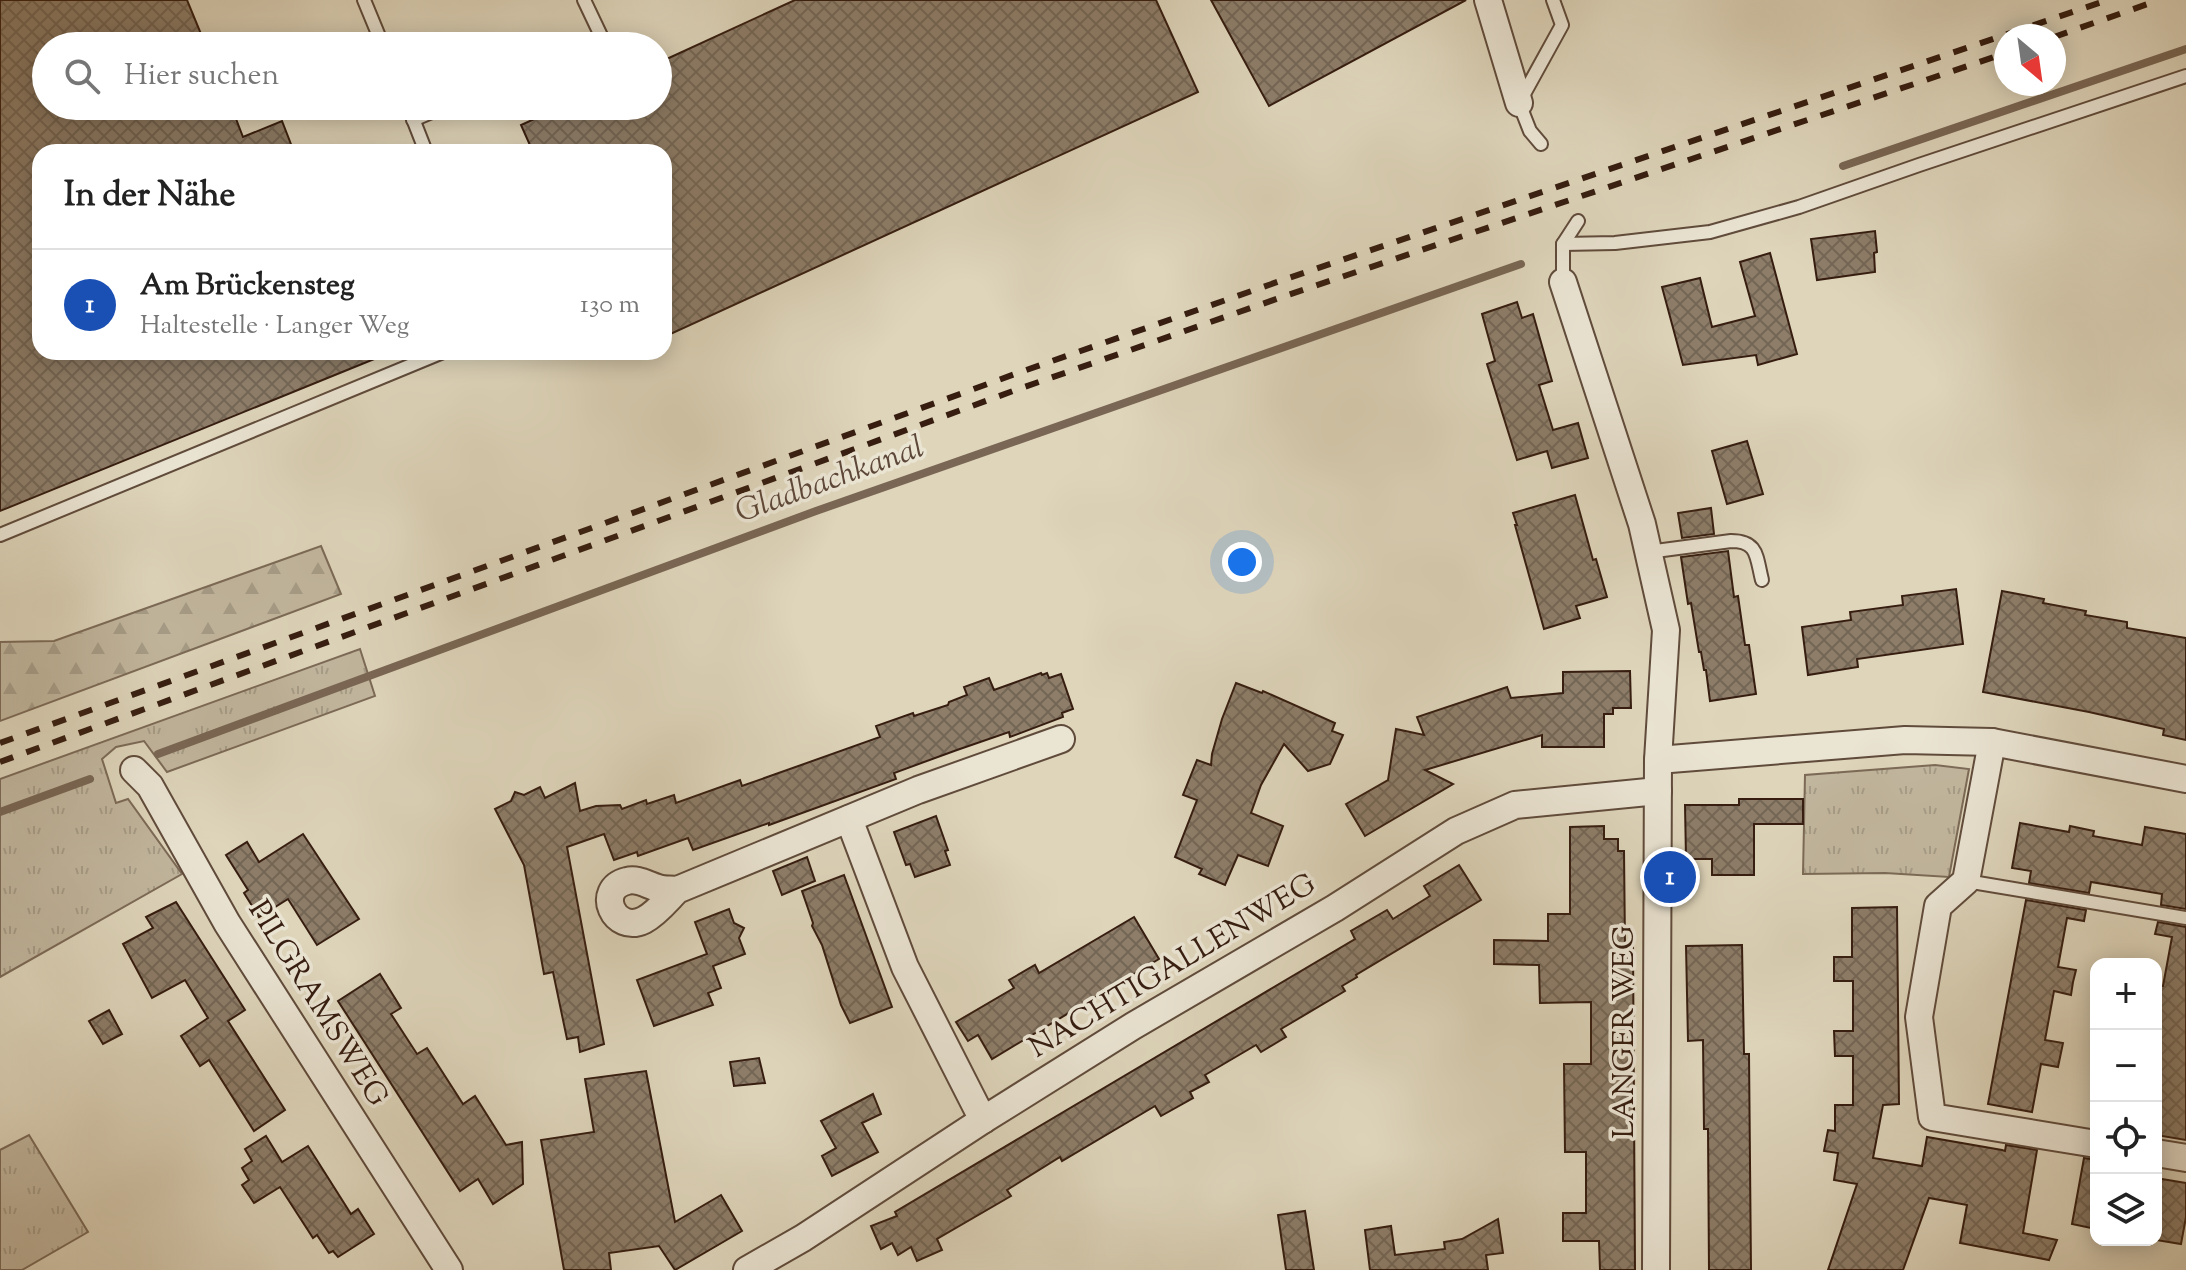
<!DOCTYPE html>
<html lang="de">
<meta charset="utf-8">
<style>
body{margin:0;font-family:"Sorts Mill Goudy",serif;background:#f2f2f2;color:#222}
.controls{position:absolute;right:24px;bottom:24px;display:grid;overflow:hidden;border-radius:16px;box-shadow:0 4px 20px #0003}
.controls button{width:72px;height:72px;display:grid;place-items:center;padding:0;border:0;border-bottom:2px solid #e0e0e0;background:#fff;color:#222;font:40px sans-serif}
.compass{position:absolute;left:1994px;top:24px;width:72px;height:72px;border-radius:50%;background:#fff;box-shadow:0 4px 20px #0003;rotate:151deg}
.you{position:absolute;left:1242px;top:562px;width:28px;height:28px;margin:-20px;border:6px solid #fff;border-radius:50%;background:#1a73e8;box-shadow:0 0 0 12px #1a73e833}
.badge{display:grid;place-items:center;width:52px;height:52px;border-radius:50%;background:#ea580c;color:#fff;font-size:26px;font-weight:700}
.pin{position:absolute;translate:-50% -50%;border:4px solid #fff;box-shadow:0 2px 8px #0006}
.list{margin:0;padding:0;list-style:none}
h2{display:flex;justify-content:space-between;align-items:center;height:104px;margin:0;padding:0 32px;font-size:34px}
h2 small{font-size:26px;font-weight:400;color:#767676}
.list li{display:grid;grid-template-columns:52px 1fr auto;gap:24px;align-items:center;box-sizing:border-box;height:112px;padding:0 32px;border-top:2px solid #e0e0e0}
.list b{display:block;font-size:30px;white-space:nowrap}
.list p{margin:0;font-size:26px;white-space:nowrap;color:#767676}
.list em{font-size:26px;font-style:normal;color:#767676}
.icon{flex:none;width:44px;height:44px;fill:none;stroke:currentColor;stroke-width:2;stroke-linecap:round;stroke-linejoin:round}
.map{position:relative;flex:none;width:2186px;height:1270px;overflow:hidden}
.search{position:absolute;background:#fff;box-shadow:0 4px 20px #0003;left:32px;top:32px;width:640px;height:88px;display:flex;align-items:center;gap:20px;box-sizing:border-box;padding:0 28px;border-radius:44px;color:#767676;font-size:30px}
.panel{position:absolute;background:#fff;box-shadow:0 4px 20px #0003;left:32px;top:144px;width:640px;height:216px;border-radius:24px}
.map>svg:first-child{display:block}
.grass{fill:url(#grass-tufts);stroke:#7c6a57;stroke-width:2}
.forest{fill:url(#forest-firs);stroke:#7c6a57;stroke-width:2}
.lines{fill:none;stroke-linecap:round;stroke-linejoin:round}
.stream{stroke:#796654;stroke-width:8}
.building{fill:url(#building-cross-hatch);stroke:#361d10;stroke-width:2}
.service-casing{stroke:#604b3b;stroke-width:16}
.minor-casing{stroke:#604b3b;stroke-width:30}
.service{stroke:#eae4d3;stroke-width:12}
.minor{stroke:#eae4d3;stroke-width:26}
.rail{stroke:#361d10;stroke-width:6;stroke-dasharray:14 14;stroke-linecap:butt}
.labels{text-anchor:middle;dominant-baseline:central;stroke-width:7;stroke-linejoin:round;paint-order:stroke}
.street-label{font-size:30px;fill:#361d10;stroke:#eae4d3}
.water-label{font-size:32px;font-style:italic;fill:#5d4738;stroke:#eae4d3}
</style>
<div class="map">
<svg width="2186" height="1270" viewBox="0 0 2186 1270">
<defs>
<pattern id="grass-tufts" width="24" height="20" patternUnits="userSpaceOnUse" patternTransform="scale(2)"><rect width="24" height="20" fill="#c1b69e"/><path d="M3 7l-1-3M5 7V3M7 7l1-3M15 17l-1-3M17 17v-4M19 17l1-3" fill="none" stroke="#a69c87"/></pattern>
<pattern id="forest-firs" width="22" height="20" patternUnits="userSpaceOnUse" patternTransform="scale(2)"><rect width="22" height="20" fill="#c1b69e"/><path d="M5 1l3.5 6h-7zM16 11l3.5 6h-7z" fill="#a69c87"/></pattern>
<pattern id="building-cross-hatch" width="8" height="8" patternUnits="userSpaceOnUse" patternTransform="scale(2)"><rect width="8" height="8" fill="#8d7d69"/><path d="M0 0l8 8M0 8l8-8" fill="none" stroke="#746655"/></pattern>
</defs>
<rect width="100%" height="100%" fill="#ded5bb"/>
<filter id="stains"><feTurbulence type="fractalNoise" baseFrequency=".0025" numOctaves="4"/><feColorMatrix values="0 0 0 0 .2 0 0 0 0 .09 0 0 0 0 .02 0 0 0 .5 -.17"/></filter>
<radialGradient id="worn" r=".72"><stop offset=".6" stop-color="#630" stop-opacity="0"/><stop offset="1" stop-color="#630" stop-opacity=".3"/></radialGradient>
<g class="grass">
<polygon points="360,649 375,696 167,772 144,741 116,747 102,759 116,803 128,799 182,874 0,977 0,779"/>
<polygon points="1935,765 1969,769 1949,877 1885,873 1803,874 1805,775"/>
<polygon points="29,1135 88,1232 22,1270 0,1270 0,1150"/>
</g>
<polygon class="forest" points="321,546 341,594 0,721 0,642 54,641"/>
<g class="lines">
<g class="stream">
<polyline points="1843,166 2186,49"/>
<polyline points="158,754 816,511 1521,264"/>
<polyline points="0,812 90,779"/>
</g>
</g>
<g class="building">
<polygon points="0,0 187,0 206,46 46,46 46,106 231,106 243,137 282,121 294,152 40,152 40,352 389,353 0,511"/>
<polygon points="795,0 1156,0 1198,92 664,337 664,152 533,152 521,125 563,106 658,106 658,63"/>
<polygon points="1211,0 1466,0 1269,106"/>
<polygon points="1875,231 1877,252 1874,253 1875,272 1817,280 1811,239"/>
<polygon points="1770,253 1797,354 1758,365 1756,355 1683,365 1662,287 1700,278 1712,327 1755,316 1740,262"/>
<polygon points="1517,302 1522,318 1533,314 1552,381 1539,385 1553,430 1578,423 1588,458 1552,468 1547,451 1517,460 1487,364 1495,361 1482,314"/>
<polygon points="1747,441 1763,494 1727,504 1712,451"/>
<polygon points="1575,495 1593,560 1596,559 1607,597 1576,606 1580,618 1544,629 1515,525 1517,525 1513,513"/>
<polygon points="1711,508 1714,534 1682,538 1678,513"/>
<polygon points="1728,551 1734,597 1738,596 1745,645 1749,645 1756,694 1710,701 1706,670 1704,670 1701,652 1699,652 1691,603 1688,604 1681,557"/>
<polygon points="1956,589 1963,644 1857,659 1858,667 1808,675 1802,627 1851,620 1850,612 1903,605 1902,596"/>
<polygon points="2002,591 2044,599 2043,603 2086,611 2085,615 2127,622 2127,628 2186,638 2186,740 2163,735 2164,729 2089,712 1983,692"/>
<polygon points="1630,671 1631,708 1613,708 1613,714 1604,714 1604,747 1542,747 1542,735 1425,770 1453,784 1365,836 1346,804 1388,780 1396,729 1424,735 1417,717 1507,687 1511,698 1563,693 1563,672"/>
<polygon points="1041,673 1042,675 1047,673 1049,678 1061,674 1073,709 1062,713 1063,717 1010,737 1009,732 957,750 894,773 896,779 769,825 769,823 693,850 688,838 638,856 637,852 614,860 604,834 567,847 604,1044 580,1052 578,1037 567,1039 553,972 544,974 524,865 495,809 511,801 515,792 524,795 540,787 545,798 575,783 580,811 596,806 620,805 622,809 646,800 647,804 674,795 676,803 740,780 742,786 880,737 876,726 913,713 914,716 948,705 949,702 967,695 964,687 989,678 994,690"/>
<polygon points="1236,683 1262,693 1263,691 1335,723 1332,731 1343,735 1330,764 1308,771 1284,744 1261,785 1251,813 1283,826 1268,866 1238,855 1225,885 1199,874 1202,869 1175,857 1197,800 1183,795 1197,760 1211,765 1212,754 1222,719"/>
<polygon points="1739,799 1803,799 1803,824 1754,824 1754,875 1712,875 1712,859 1686,859 1685,805 1739,805"/>
<polygon points="936,816 948,850 945,851 950,865 915,877 910,864 906,865 894,832"/>
<polygon points="2020,823 2069,832 2070,826 2094,831 2093,836 2142,845 2145,827 2186,834 2186,909 2161,905 2162,894 2091,882 2089,893 2029,883 2031,871 2012,868"/>
<polygon points="1604,826 1604,839 1618,839 1618,851 1624,851 1625,945 1633,945 1635,1270 1600,1270 1599,1241 1563,1241 1563,1213 1586,1213 1586,1152 1565,1152 1564,1064 1591,1064 1591,1002 1540,1003 1539,965 1494,964 1494,940 1548,941 1548,914 1570,914 1570,827"/>
<polygon points="303,834 359,919 317,945 288,899 259,917 244,893 248,890 226,855 247,842 259,862"/>
<polygon points="807,857 815,881 782,895 773,871"/>
<polygon points="1459,865 1481,900 1356,975 1357,977 1342,986 1345,991 1281,1029 1286,1037 1261,1052 1256,1045 1205,1075 1209,1082 1190,1092 1193,1098 1161,1116 1155,1106 1062,1161 1060,1157 1007,1190 1011,1196 937,1239 942,1250 917,1261 911,1247 898,1255 892,1243 881,1249 871,1226 897,1216 895,1212 1355,939 1351,931 1387,910 1393,919 1430,896 1424,886"/>
<polygon points="844,875 892,1007 850,1023 841,1005 822,945 812,926 813,923 802,891"/>
<polygon points="2026,900 2086,910 2084,921 2067,918 2058,967 2076,970 2073,982 2071,995 2054,991 2045,1040 2063,1043 2058,1067 2041,1064 2032,1112 1988,1104"/>
<polygon points="176,902 245,1010 228,1021 285,1110 254,1131 209,1060 200,1066 181,1036 208,1018 185,980 152,998 123,944 153,928 146,917"/>
<polygon points="1897,907 1899,1104 1883,1105 1873,1158 1922,1166 1927,1137 2002,1150 2005,1151 2006,1145 2037,1150 2023,1233 2057,1240 2049,1260 1960,1243 1967,1205 1929,1198 1903,1270 1828,1270 1857,1184 1834,1180 1838,1153 1824,1151 1828,1130 1835,1131 1835,1105 1853,1105 1853,1056 1835,1056 1834,1031 1853,1031 1853,981 1834,981 1834,957 1852,957 1852,908"/>
<polygon points="729,909 734,923 744,928 739,938 745,954 713,966 721,988 708,993 713,1005 654,1026 637,980 707,954 695,922"/>
<polygon points="1134,917 1159,959 992,1059 978,1035 968,1041 956,1022 1014,988 1009,980 1035,965 1039,973"/>
<polygon points="2158,922 2186,927 2186,1140 2156,1135 2156,1003 2159,985 2163,986 2172,937 2155,934"/>
<polygon points="1742,945 1744,1054 1749,1054 1751,1270 1709,1270 1708,1129 1704,1129 1703,1040 1688,1041 1686,946"/>
<polygon points="380,974 401,1008 391,1014 417,1054 427,1048 463,1104 475,1096 506,1145 522,1142 523,1184 493,1204 478,1179 460,1191 338,1001"/>
<polygon points="109,1010 122,1034 103,1044 89,1021"/>
<polygon points="759,1058 765,1083 734,1086 730,1062"/>
<polygon points="646,1071 675,1222 721,1195 742,1231 675,1270 659,1246 609,1253 611,1270 564,1270 541,1140 594,1132 585,1079"/>
<polygon points="873,1094 881,1114 862,1123 878,1152 832,1176 822,1156 836,1148 821,1121"/>
<polygon points="266,1136 282,1162 308,1146 351,1214 358,1209 374,1234 338,1257 333,1251 329,1253 317,1235 313,1238 280,1187 254,1203 242,1185 249,1180 242,1168 252,1161 245,1149"/>
<polygon points="2084,1158 2096,1160 2096,1229 2072,1224"/>
<polygon points="2156,1178 2186,1183 2186,1217 2181,1244 2156,1240"/>
<polygon points="1305,1211 1314,1270 1286,1270 1278,1215"/>
<polygon points="1498,1219 1503,1253 1486,1255 1488,1270 1370,1270 1365,1230 1391,1226 1395,1255 1445,1249 1444,1242 1462,1239"/>
</g>
<g class="lines">
<g class="service-casing">
<g id="service">
<polyline points="364,0 383,46"/>
<polyline points="584,0 603,40 589,46"/>
<polyline points="408,106 426,152"/>
<polyline points="413,120 446,106"/>
<polyline points="1541,144 1530,131 1519,103 1562,25 1553,0"/>
<polyline points="1563,244 1615,243 1710,232 1799,207 1919,165 2186,76"/>
<polyline points="1563,282 1563,244 1578,221"/>
<polyline points="0,535 443,352"/>
<path d="M1648 552 1731 541C1758 541 1756 556 1762 580"/>
<polyline points="1966,881 2186,918"/>
</g>
</g>
<g class="minor-casing">
<g id="minor">
<polyline points="1488,0 1519,103"/>
<polyline points="1563,282 1642,524 1666,630 1658,760 1656,1270"/>
<polyline points="1992,742 1966,881 1938,906 1919,1017 1932,1117 2096,1144"/>
<polyline points="1658,760 1905,740 1992,742 2186,779"/>
<polyline points="134,770 150,786 227,923 449,1270"/>
<polyline points="849,819 905,967 983,1120"/>
<path d="M677 890C670 889 664 890 658 888 647 885 638 878 627 881 594 889 614 935 644 920 657 913 667 900 677 890L918 790 1061 739"/>
<polyline points="2156,1153 2186,1158"/>
<polyline points="747,1270 803,1238 983,1120 1133,1026 1335,908 1456,831 1515,805 1658,791"/>
</g>
</g>
<use href="#service" class="service"/>
<use href="#minor" class="minor"/>
<g class="rail">
<polyline points="2054,37 2159,0"/>
<polyline points="0,743 1015,374 1280,281 2108,0"/>
<polyline points="0,762 1013,391 1285,296 2006,53"/>
</g>
</g>
<g class="labels">
<g class="street-label">
<text transform="translate(1173 967) rotate(-31)">NACHTIGALLENWEG</text>
<text transform="translate(317 1004) rotate(58)">PILGRAMSWEG</text>
<text transform="translate(1625 1032) rotate(-90)">LANGER WEG</text>
</g>
<g class="water-label">
<text transform="translate(830 481) rotate(-20)">Gladbachkanal</text>
</g>
</g>
<rect width="100%" height="100%" filter="url(#stains)"/>
<rect width="100%" height="100%" fill="url(#worn)"/>
</svg>
<div class="controls">
<button>+</button>
<button>−</button>
<button><svg class="icon" aria-label="locate" viewBox="0 0 24 24"><circle cx="12" cy="12" r="6"/><path d="M12 2v4M12 18v4M2 12h4M18 12h4"/></svg></button>
<button><svg class="icon" aria-label="layers" viewBox="0 0 24 24"><path d="M12 4l9 5-9 5-9-5zM3 14l9 5 9-5"/></svg></button>
</div>
<svg class="compass" viewBox="-18 -18 36 36"><path d="M0-13l5 13h-10z" fill="#e53935"/><path d="M0 13l5-13h-10z" fill="#767676"/></svg>
<div class="you"></div>
<div class="pin badge" style="left:1670px;top:877px;background:#1a4fb4">1</div>
<div class="search"><svg class="icon" aria-label="search" viewBox="0 0 24 24"><circle cx="10" cy="10" r="6"/><path d="M15 15l6 6"/></svg>Hier suchen</div>
<section class="panel">
<h2>In der Nähe<small></small></h2>
<ul class="list">
<li><span class="badge" style="background:#1a4fb4">1</span><div><b>Am Brückensteg</b><p>Haltestelle · Langer Weg</p></div><em>130 m</em></li>
</ul>
</section>
</div>
